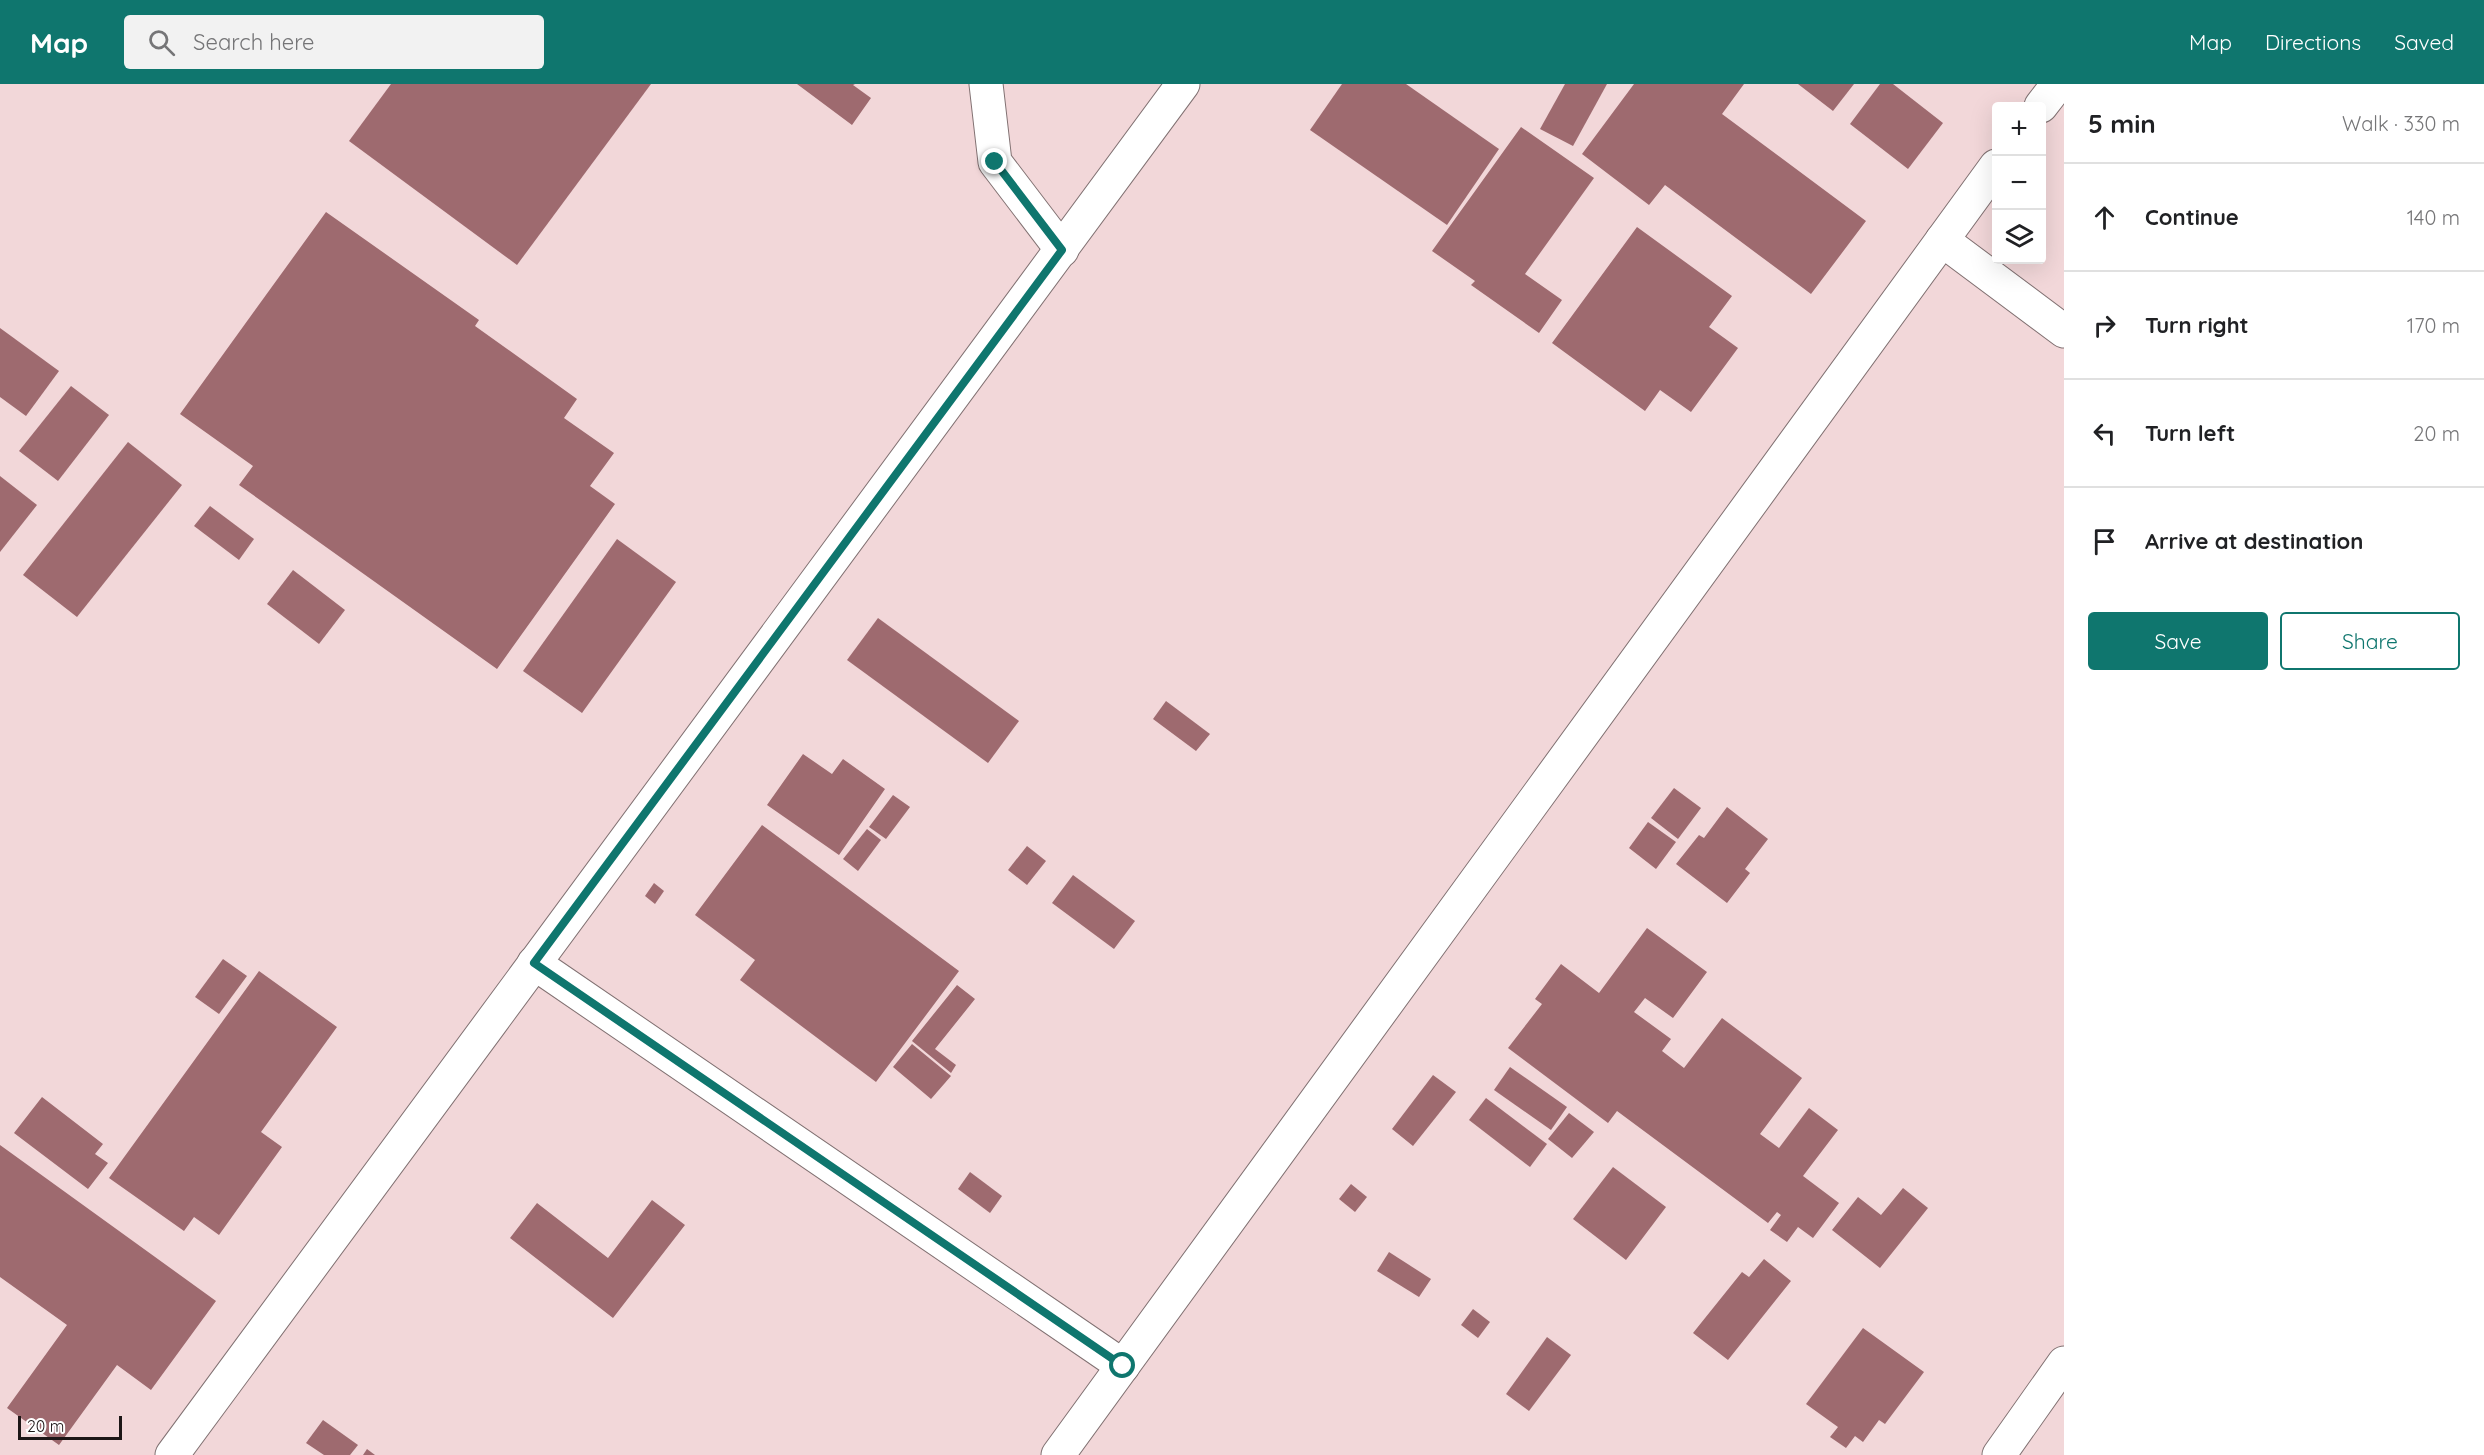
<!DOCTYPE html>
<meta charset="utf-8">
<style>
body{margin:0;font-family:Quicksand,sans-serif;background:#f2f2f2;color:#202124}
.controls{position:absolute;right:18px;top:18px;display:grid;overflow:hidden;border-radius:6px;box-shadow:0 6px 24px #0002}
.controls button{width:54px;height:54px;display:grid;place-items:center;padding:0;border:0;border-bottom:2px solid #e0e0e0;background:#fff;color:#202124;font:30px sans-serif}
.scale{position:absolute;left:18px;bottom:15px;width:104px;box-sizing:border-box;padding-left:6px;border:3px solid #1d1717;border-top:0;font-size:16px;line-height:21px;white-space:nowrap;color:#1d1717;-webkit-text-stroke:4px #fff;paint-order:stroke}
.stop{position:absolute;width:18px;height:18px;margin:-14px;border:4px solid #0f766e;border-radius:50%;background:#fff}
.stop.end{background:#0f766e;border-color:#fff;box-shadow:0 2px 6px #0008}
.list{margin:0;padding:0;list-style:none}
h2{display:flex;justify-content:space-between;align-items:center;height:78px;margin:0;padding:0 24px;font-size:26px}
h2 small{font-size:20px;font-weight:400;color:#757577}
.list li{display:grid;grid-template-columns:39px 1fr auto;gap:18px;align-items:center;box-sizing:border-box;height:108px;padding:0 24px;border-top:2px solid #e0e0e0}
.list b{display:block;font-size:22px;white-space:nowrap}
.list em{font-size:20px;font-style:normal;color:#757577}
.actions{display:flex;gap:12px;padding:18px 24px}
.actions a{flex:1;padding:14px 0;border:2px solid #0f766e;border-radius:6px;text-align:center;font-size:21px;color:#0f766e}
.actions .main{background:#0f766e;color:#fff}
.icon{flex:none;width:33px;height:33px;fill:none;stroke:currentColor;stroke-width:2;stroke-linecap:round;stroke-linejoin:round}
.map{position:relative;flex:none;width:2064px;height:1371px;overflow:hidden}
header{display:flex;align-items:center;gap:36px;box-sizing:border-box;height:84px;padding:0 30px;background:#0f766e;color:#fff}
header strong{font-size:28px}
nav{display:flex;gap:33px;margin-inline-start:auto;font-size:21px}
.search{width:420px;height:54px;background:#f2f2f2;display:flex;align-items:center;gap:15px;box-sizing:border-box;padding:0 21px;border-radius:6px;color:#757577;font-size:22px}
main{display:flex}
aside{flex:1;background:#fff}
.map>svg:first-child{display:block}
.built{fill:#f2d7d9;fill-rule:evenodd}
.building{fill:#9e6a6f}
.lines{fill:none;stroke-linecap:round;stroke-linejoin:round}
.minor-casing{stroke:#817172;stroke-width:35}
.minor{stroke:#fff;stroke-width:33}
.route{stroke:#0f766e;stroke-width:8}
</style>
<header>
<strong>Map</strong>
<div class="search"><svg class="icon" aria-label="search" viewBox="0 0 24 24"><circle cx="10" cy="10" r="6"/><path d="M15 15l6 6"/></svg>Search here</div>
<nav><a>Map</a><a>Directions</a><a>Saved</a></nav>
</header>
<main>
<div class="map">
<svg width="2064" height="1371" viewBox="0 0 2064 1371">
<rect width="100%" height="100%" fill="#f8e5e6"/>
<path class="built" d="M0 0H2064V1371H0ZM1996 22H2042V176H1996Z"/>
<g class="building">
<polygon points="391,0 651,0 517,181 349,57"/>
<polygon points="797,0 855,0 853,1 871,14 852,41"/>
<polygon points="1342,0 1406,0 1499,65 1447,141 1310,46"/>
<polygon points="1565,0 1607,0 1573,62 1540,45"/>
<polygon points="1634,0 1744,0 1722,30 1866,137 1811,210 1665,101 1649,121 1582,70"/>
<polygon points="1798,0 1854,0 1833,27"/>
<polygon points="1880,0 1893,0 1943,39 1908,85 1850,40"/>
<polygon points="1521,43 1594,94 1525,190 1562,216 1539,249 1471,201 1475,197 1432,167"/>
<polygon points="326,128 479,236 475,242 577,315 564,334 614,369 590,402 615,420 497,585 239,401 253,382 180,330"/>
<polygon points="1637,143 1732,212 1709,243 1738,264 1691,328 1660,306 1645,327 1552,259"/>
<polygon points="0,244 59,287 26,332 0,313"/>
<polygon points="71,302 109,331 58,397 19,367"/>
<polygon points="128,358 182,401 77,533 23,491"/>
<polygon points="0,392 37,421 0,468"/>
<polygon points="210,422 254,455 239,476 194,442"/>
<polygon points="617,455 676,498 582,629 523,587"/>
<polygon points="293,486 345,526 319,560 267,520"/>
<polygon points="878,534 1019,637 988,679 847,576"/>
<polygon points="1166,617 1210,650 1196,667 1153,635"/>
<polygon points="803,670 832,690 843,675 885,705 839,771 767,721"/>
<polygon points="1674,704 1701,724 1678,755 1651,734"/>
<polygon points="893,711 910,723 886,755 869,743"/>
<polygon points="1727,723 1768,755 1745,785 1750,789 1727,819 1676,780 1699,751 1704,754"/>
<polygon points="1648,738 1676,758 1656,785 1629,764"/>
<polygon points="762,741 959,887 876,998 740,896 755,876 695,831"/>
<polygon points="867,745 881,756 858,787 843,775"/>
<polygon points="1027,762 1046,777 1027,801 1008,786"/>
<polygon points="1073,791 1135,837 1114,865 1052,819"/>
<polygon points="654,799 664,807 655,820 645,812"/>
<polygon points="1647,844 1707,888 1673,934 1645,914 1634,928 1671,955 1662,967 1684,984 1722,934 1802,994 1760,1050 1779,1064 1809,1024 1838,1046 1803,1092 1839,1119 1813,1154 1798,1143 1787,1158 1770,1146 1781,1131 1777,1128 1768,1139 1617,1027 1608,1039 1508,964 1542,920 1535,915 1561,880 1599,909"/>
<polygon points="223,875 247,892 219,930 195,913"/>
<polygon points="259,887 337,943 261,1048 282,1063 219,1151 194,1133 184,1147 109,1094"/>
<polygon points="957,901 975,915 935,965 956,981 951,989 912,957"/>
<polygon points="912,960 951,992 931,1015 893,983"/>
<polygon points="1510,983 1567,1023 1551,1046 1494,1006"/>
<polygon points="1433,991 1456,1008 1413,1062 1392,1045"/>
<polygon points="42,1013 103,1060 95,1070 108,1079 88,1105 14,1049"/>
<polygon points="1486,1014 1547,1060 1530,1083 1469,1036"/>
<polygon points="1569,1029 1594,1048 1572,1074 1548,1055"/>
<polygon points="0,1061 216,1217 151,1306 117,1281 59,1361 7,1324 67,1241 0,1193"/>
<polygon points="1613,1083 1666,1123 1626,1176 1573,1135"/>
<polygon points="970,1088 1002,1112 990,1129 958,1105"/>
<polygon points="1351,1100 1367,1113 1355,1128 1339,1115"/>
<polygon points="1903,1104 1928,1124 1880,1184 1832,1146 1858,1113 1881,1131"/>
<polygon points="652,1116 685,1141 613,1234 510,1154 537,1119 608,1174"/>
<polygon points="1389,1168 1431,1195 1419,1213 1377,1187"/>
<polygon points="1764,1175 1791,1197 1728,1276 1693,1249 1742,1188 1749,1193"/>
<polygon points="1473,1225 1490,1238 1478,1254 1461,1241"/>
<polygon points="1863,1244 1924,1288 1885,1340 1879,1336 1863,1358 1855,1352 1846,1364 1830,1353 1838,1343 1806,1320"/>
<polygon points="1547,1253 1571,1271 1529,1327 1506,1310"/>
<polygon points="323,1336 358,1361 350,1371 324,1371 306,1359"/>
<polygon points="367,1365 375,1371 363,1371"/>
</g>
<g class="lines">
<g class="minor-casing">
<g id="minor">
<polyline points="986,0 995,78 1062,166"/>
<polyline points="2041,22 2058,0"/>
<polyline points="1942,156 2064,247"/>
<polyline points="534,879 1123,1282"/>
<polyline points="172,1371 1183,0"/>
<polyline points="1058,1371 1996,82"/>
<polyline points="1999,1371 2064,1279"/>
</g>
</g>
<use href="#minor" class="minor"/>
</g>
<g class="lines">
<polyline class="route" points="995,78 1062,166 534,879 1123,1282"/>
</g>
</svg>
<div class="controls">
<button>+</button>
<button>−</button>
<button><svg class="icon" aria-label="layers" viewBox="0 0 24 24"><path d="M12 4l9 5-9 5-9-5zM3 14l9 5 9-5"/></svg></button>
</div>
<div class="scale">20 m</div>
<div class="stop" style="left:1123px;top:1282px"></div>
<div class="stop end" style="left:995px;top:78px"></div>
</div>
<aside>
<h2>5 min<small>Walk · 330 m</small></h2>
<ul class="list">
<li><svg class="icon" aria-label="ahead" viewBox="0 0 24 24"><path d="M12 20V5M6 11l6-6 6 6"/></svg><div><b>Continue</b></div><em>140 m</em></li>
<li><svg class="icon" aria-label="right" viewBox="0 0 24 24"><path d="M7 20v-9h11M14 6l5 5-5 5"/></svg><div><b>Turn right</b></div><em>170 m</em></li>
<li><svg class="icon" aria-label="left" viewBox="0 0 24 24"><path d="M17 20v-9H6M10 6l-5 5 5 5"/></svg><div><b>Turn left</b></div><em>20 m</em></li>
<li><svg class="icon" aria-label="arrive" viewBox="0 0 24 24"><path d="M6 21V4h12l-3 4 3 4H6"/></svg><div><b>Arrive at destination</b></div></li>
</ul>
<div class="actions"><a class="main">Save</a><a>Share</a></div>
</aside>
</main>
